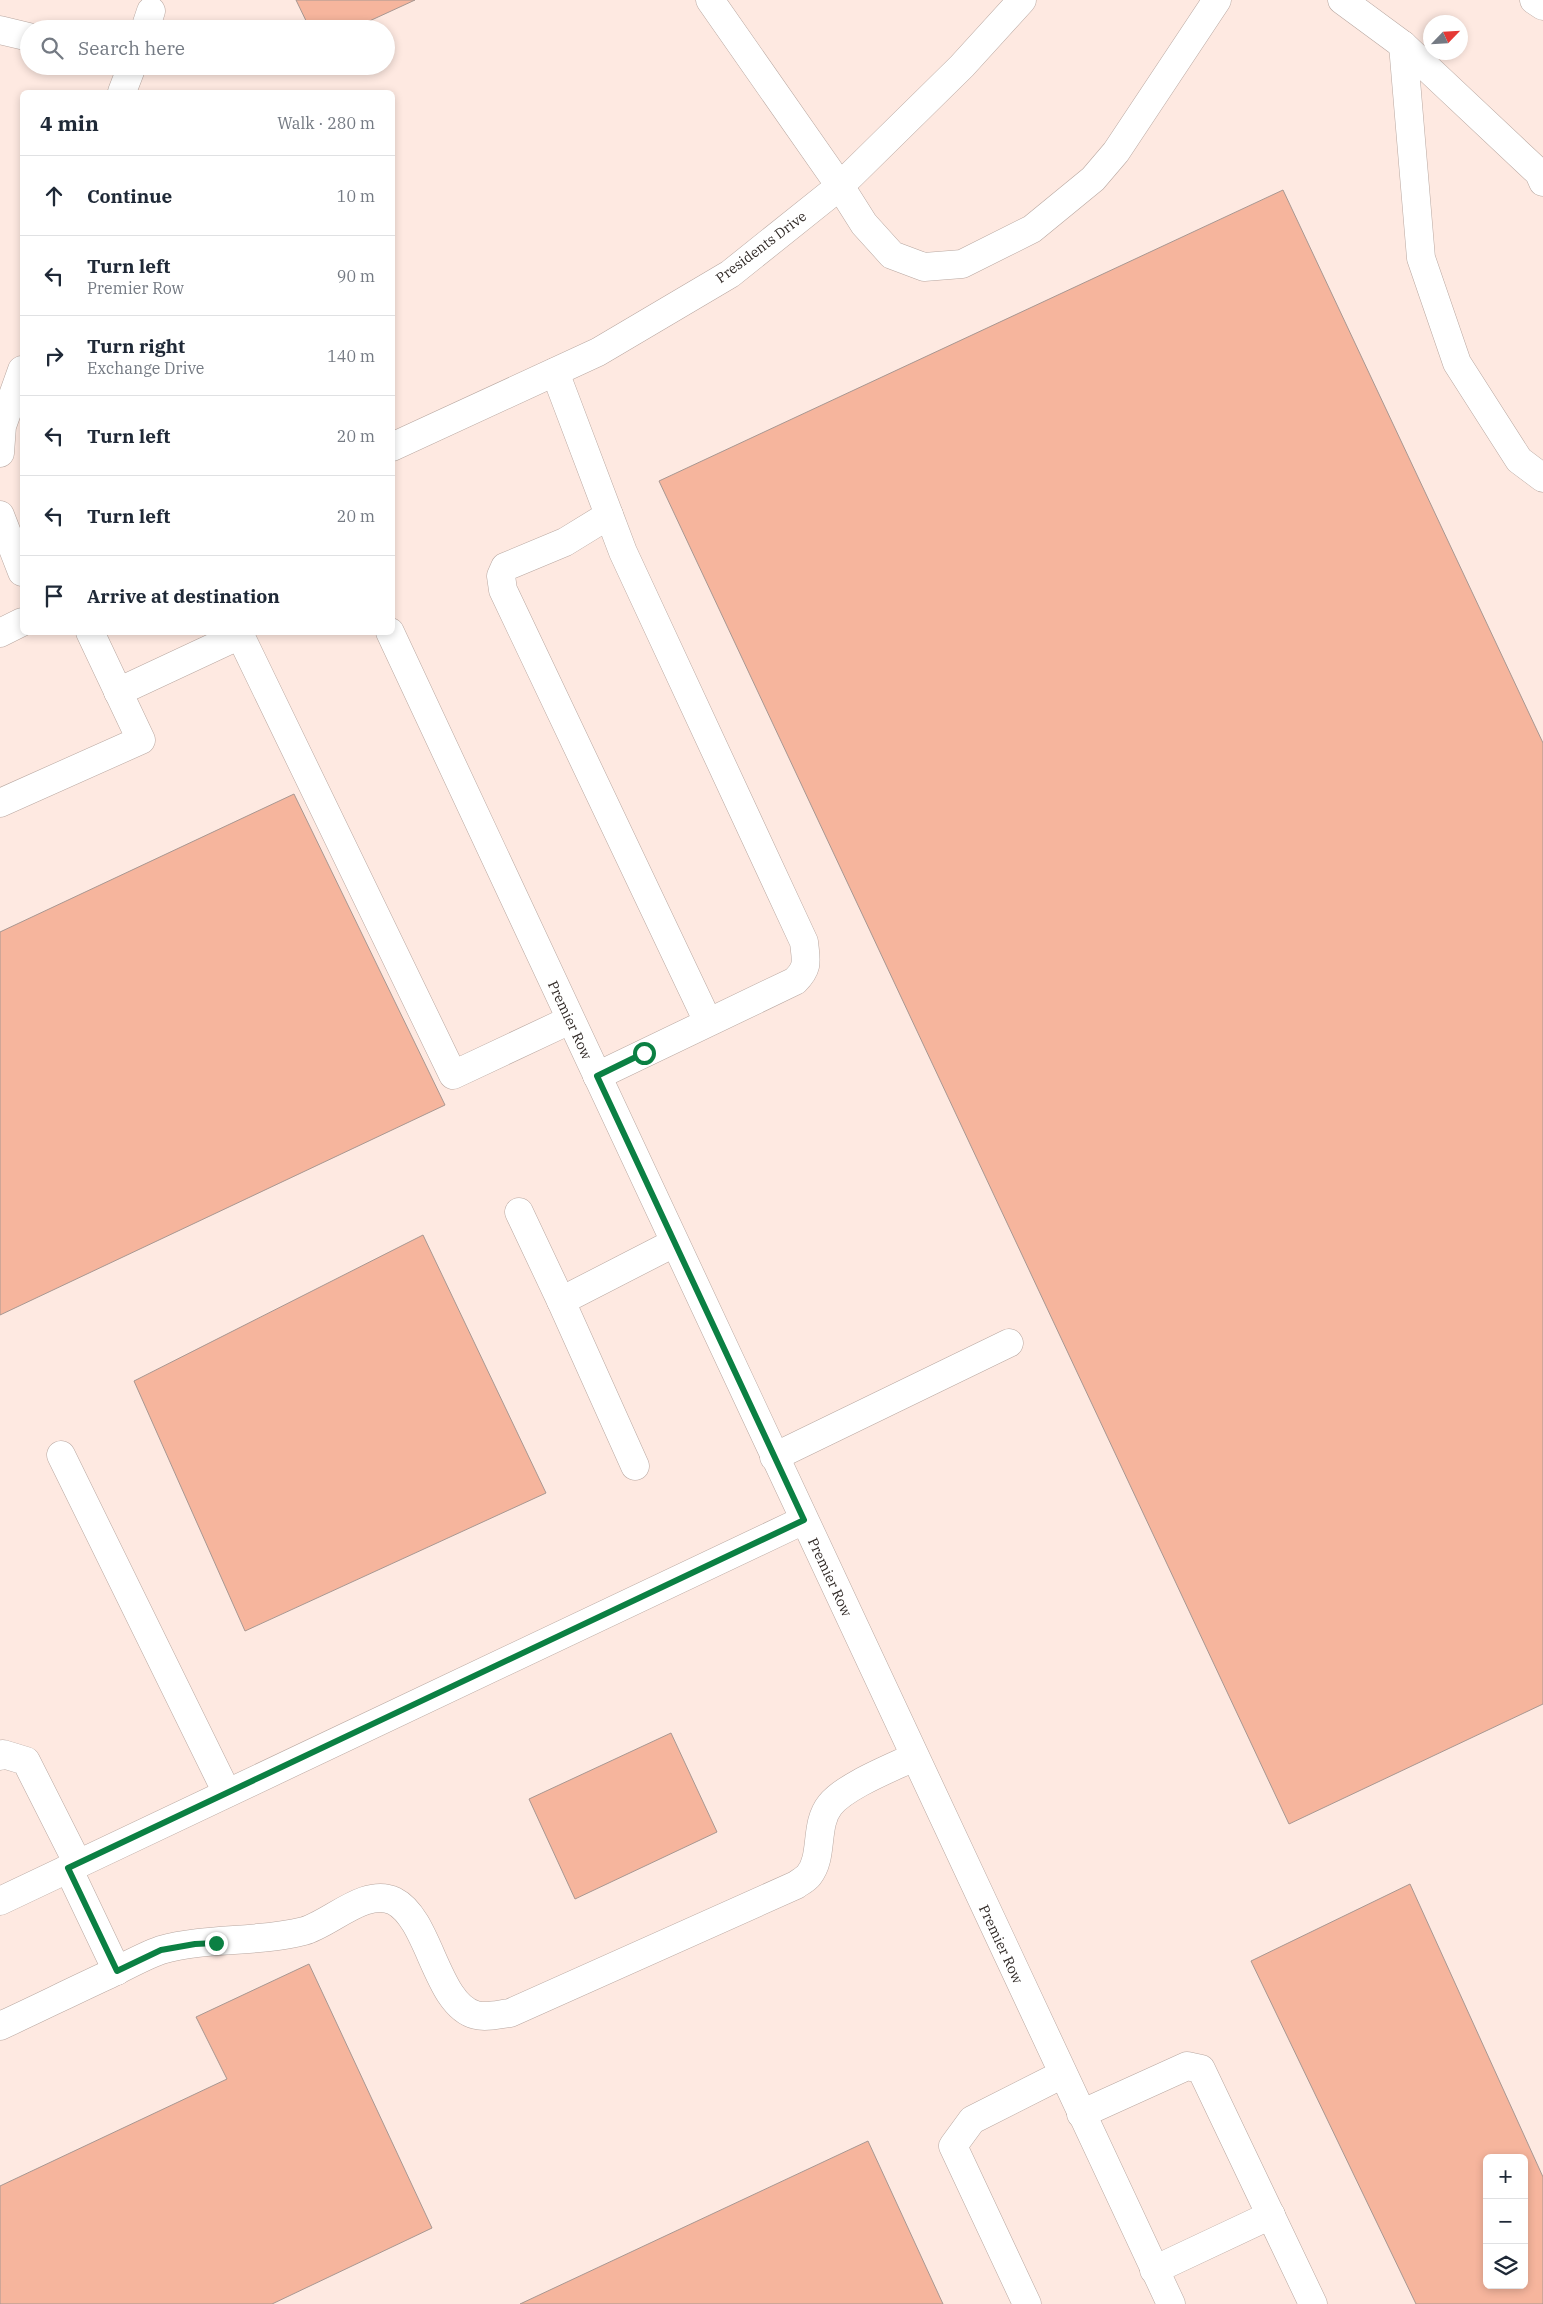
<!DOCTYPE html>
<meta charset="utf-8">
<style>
body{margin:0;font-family:"IBM Plex Serif",serif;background:#f6f6f7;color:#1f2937}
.controls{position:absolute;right:15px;bottom:15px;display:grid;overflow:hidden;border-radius:8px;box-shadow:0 2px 8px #0003}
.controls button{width:45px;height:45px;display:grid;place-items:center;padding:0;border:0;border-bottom:1px solid #e0e1e3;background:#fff;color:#1f2937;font:25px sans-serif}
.compass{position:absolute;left:1423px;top:15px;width:45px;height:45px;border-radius:50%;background:#fff;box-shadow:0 2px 8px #0003;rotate:65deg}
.stop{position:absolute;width:15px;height:15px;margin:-11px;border:4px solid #0b8043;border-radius:50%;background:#fff}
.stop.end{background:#0b8043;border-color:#fff;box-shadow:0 1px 5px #0008}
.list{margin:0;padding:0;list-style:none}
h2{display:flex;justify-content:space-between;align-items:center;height:65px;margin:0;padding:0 20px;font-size:21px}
h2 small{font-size:16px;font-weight:400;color:#747a83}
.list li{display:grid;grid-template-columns:32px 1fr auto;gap:15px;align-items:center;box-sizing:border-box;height:80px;padding:0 20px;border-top:1px solid #e0e1e3}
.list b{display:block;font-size:19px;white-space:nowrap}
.list p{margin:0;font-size:16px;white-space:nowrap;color:#747a83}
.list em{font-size:16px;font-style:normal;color:#747a83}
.icon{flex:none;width:28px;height:28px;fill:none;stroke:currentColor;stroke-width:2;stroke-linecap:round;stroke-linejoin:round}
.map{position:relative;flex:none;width:1543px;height:2304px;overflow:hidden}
.search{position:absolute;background:#fff;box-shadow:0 2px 8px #0003;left:20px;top:20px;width:375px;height:55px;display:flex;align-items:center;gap:12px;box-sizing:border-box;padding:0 18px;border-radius:28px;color:#747a83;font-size:19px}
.panel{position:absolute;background:#fff;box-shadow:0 2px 8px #0003;left:20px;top:90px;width:375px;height:545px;border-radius:8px}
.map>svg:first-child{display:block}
.built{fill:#fee9e1;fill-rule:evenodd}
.building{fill:#f6b59d;stroke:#a89791;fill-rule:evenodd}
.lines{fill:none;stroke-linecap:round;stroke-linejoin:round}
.minor-casing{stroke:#b8a7a0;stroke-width:29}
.minor{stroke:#fff;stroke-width:28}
.route{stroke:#0b8043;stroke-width:6}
.labels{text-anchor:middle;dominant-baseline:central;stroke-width:4.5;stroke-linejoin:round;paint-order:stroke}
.street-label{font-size:14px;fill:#302926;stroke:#fff}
</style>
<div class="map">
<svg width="1543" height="2304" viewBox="0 0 1543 2304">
<rect width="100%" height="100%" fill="#fef6f4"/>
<path class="built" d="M0 0H1543V2304H0ZM1430 22H1460V52H1430ZM29 29H386V66H29ZM22 92H392V632H22ZM1487 2158H1524V2285H1487Z"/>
<g class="building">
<polygon points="296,0 415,0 352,29 310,29"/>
<polygon points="1283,190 1543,743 1543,1704 1289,1824 659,481"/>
<polygon points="294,794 445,1105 0,1315 0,932"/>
<polygon points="423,1235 546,1493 245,1631 134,1381"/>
<polygon points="671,1733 717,1832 575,1899 529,1799"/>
<path d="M1410 1884 1543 2177V2304H1416L1251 1961ZM1487 2158H1524V2285H1487Z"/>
<polygon points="309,1964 432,2228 272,2304 0,2304 0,2186 227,2079 196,2017"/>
<polygon points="868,2141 943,2304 520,2304"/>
</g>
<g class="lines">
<g class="minor-casing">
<g id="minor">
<polyline points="710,0 840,186 864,224 892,255 924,267 962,264 1032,229 1093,179 1116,152 1217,0"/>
<polyline points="1342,0 1403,45 1539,173 1543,182"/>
<polyline points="1534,0 1543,6"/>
<polyline points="145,29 151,11"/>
<polyline points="0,30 29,37"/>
<polyline points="1403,45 1421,258 1457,363 1519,460 1543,478"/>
<polyline points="122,92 132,66"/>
<path d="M555 372 623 552 804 942C806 961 809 967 795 981L597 1076"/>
<polyline points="392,447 598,352 730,274 840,186 962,66 1022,0"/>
<polyline points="0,453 2,426 22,370"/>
<polyline points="0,515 22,572"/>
<polyline points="609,515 565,542 505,567 501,576 503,590 708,1022"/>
<polyline points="390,632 1171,2304"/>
<polyline points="0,633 22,622"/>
<polyline points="118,692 240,635 453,1075 570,1020"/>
<polyline points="0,803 141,740 90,632"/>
<polyline points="519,1212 561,1301"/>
<polyline points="61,1455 227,1793"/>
<polyline points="774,1457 1009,1343"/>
<polyline points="635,1466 561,1301 674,1243"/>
<polyline points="0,1756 3,1754 26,1761 78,1864"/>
<polyline points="68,1868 117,1971"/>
<polyline points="0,1901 804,1520"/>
<path d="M0 2026C37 2009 73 1991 110 1974 126 1966 144 1956 161 1950 206 1937 257 1943 304 1931 330 1924 366 1887 394 1901 430 1919 436 2005 476 2015 487 2018 500 2014 510 2013L796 1885C800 1882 806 1879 809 1875 824 1856 814 1825 830 1805 845 1786 891 1768 914 1757"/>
<polyline points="1081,2114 1187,2066 1201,2069 1313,2304"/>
<polyline points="1154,2270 1271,2215"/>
<polyline points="1027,2304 953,2146 972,2120 1063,2074"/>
</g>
</g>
<use href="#minor" class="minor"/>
</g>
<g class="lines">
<polyline class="route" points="216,1943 195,1944 161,1950 117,1971 68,1868 804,1520 597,1076 644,1053"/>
</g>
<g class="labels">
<g class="street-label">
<text transform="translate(761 247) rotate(-37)">Presidents Drive</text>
<text transform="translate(570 1020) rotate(65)">Premier Row</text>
<text transform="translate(830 1577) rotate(65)">Premier Row</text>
<text transform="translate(1001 1944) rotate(65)">Premier Row</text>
</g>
</g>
</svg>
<div class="controls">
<button>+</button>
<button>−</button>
<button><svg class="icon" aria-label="layers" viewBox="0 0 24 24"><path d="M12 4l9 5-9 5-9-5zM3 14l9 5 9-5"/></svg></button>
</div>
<svg class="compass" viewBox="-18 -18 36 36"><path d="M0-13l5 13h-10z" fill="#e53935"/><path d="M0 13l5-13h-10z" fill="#747a83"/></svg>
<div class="stop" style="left:644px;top:1053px"></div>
<div class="stop end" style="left:216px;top:1943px"></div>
<div class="search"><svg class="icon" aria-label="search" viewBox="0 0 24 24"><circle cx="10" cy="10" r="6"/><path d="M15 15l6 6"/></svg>Search here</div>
<section class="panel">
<h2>4 min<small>Walk · 280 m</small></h2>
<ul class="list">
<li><svg class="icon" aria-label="ahead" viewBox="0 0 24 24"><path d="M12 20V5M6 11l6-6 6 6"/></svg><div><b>Continue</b></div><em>10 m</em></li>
<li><svg class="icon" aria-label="left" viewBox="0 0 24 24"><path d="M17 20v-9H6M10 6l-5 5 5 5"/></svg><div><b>Turn left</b><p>Premier Row</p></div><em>90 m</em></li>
<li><svg class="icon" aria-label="right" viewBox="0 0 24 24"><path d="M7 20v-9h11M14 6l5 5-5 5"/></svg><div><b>Turn right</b><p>Exchange Drive</p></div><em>140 m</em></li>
<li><svg class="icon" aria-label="left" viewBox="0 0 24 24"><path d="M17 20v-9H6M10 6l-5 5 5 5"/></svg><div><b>Turn left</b></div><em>20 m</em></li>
<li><svg class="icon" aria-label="left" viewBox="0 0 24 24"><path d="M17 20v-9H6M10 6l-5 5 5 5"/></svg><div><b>Turn left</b></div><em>20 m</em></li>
<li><svg class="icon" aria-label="arrive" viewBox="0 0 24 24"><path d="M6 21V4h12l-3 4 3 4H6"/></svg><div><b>Arrive at destination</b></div></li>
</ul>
</section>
</div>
